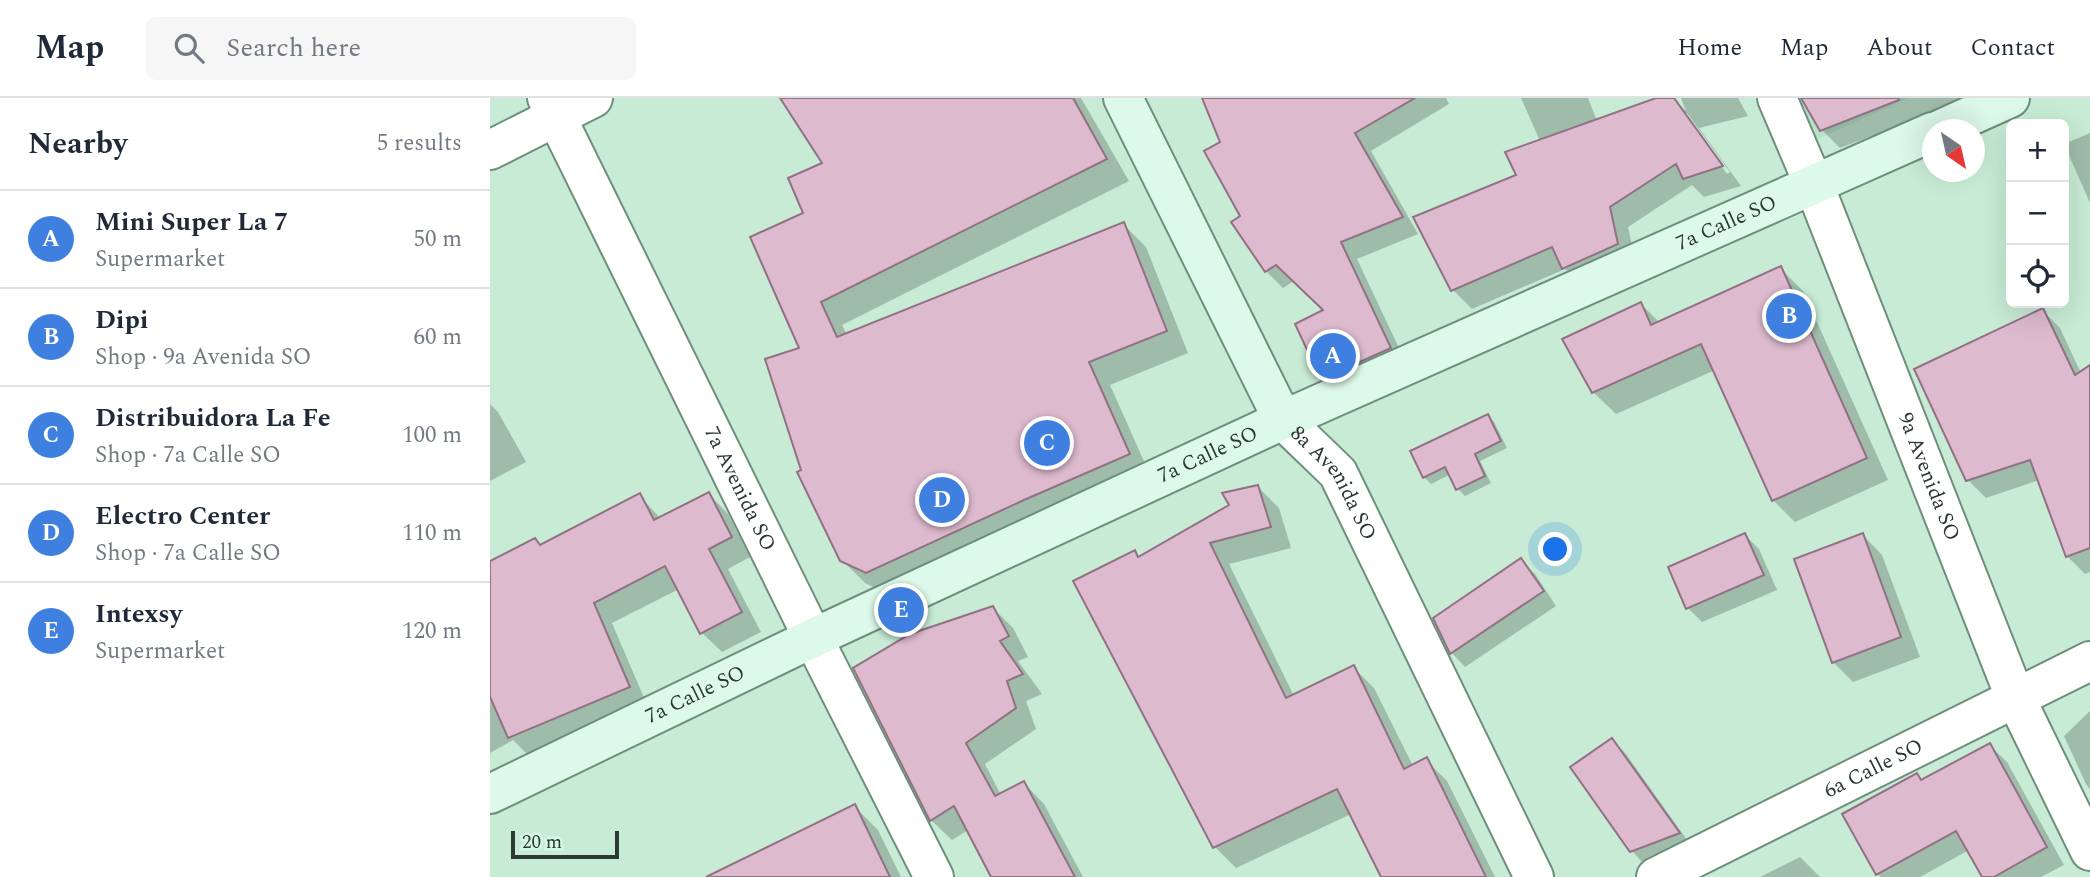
<!DOCTYPE html>
<meta charset="utf-8">
<style>
body{margin:0;font-family:Spectral,serif;background:#f6f6f7;color:#1f2937}
.controls{position:absolute;right:21px;top:21px;display:grid;overflow:hidden;border-radius:10px;box-shadow:0 7px 28px #0002}
.controls button{width:63px;height:63px;display:grid;place-items:center;padding:0;border:0;border-bottom:2px solid #e0e1e3;background:#fff;color:#1f2937;font:35px sans-serif}
.compass{position:absolute;left:1432px;top:21px;width:63px;height:63px;border-radius:50%;background:#fff;box-shadow:0 7px 28px #0002;rotate:146deg}
.scale{position:absolute;left:21px;bottom:18px;width:108px;box-sizing:border-box;padding-left:7px;border:4px solid #2b3931;border-top:0;font-size:19px;line-height:24px;white-space:nowrap;color:#2b3931;-webkit-text-stroke:5px #d4f8e2;paint-order:stroke}
.you{position:absolute;left:1066px;top:452px;width:24px;height:24px;margin:-18px;border:5px solid #fff;border-radius:50%;background:#1a73e8;box-shadow:0 0 0 10px #1a73e833}
.badge{display:grid;place-items:center;width:46px;height:46px;border-radius:50%;background:#1a73e8;color:#fff;font-size:23px;font-weight:700}
.pin{position:absolute;translate:-50% -50%;border:4px solid #fff;box-shadow:0 2px 7px #0006}
.list{margin:0;padding:0;list-style:none}
h2{display:flex;justify-content:space-between;align-items:center;height:91px;margin:0;padding:0 28px;font-size:30px}
h2 small{font-size:23px;font-weight:400;color:#747a83}
.list li{display:grid;grid-template-columns:46px 1fr auto;gap:21px;align-items:center;box-sizing:border-box;height:98px;padding:0 28px;border-top:2px solid #e0e1e3}
.list b{display:block;font-size:26px;white-space:nowrap}
.list p{margin:0;font-size:23px;white-space:nowrap;color:#747a83}
.list em{font-size:23px;font-style:normal;color:#747a83}
.icon{flex:none;width:38px;height:38px;fill:none;stroke:currentColor;stroke-width:2;stroke-linecap:round;stroke-linejoin:round}
.map{position:relative;flex:none;width:1600px;height:779px;overflow:hidden}
header{display:flex;align-items:center;gap:42px;box-sizing:border-box;height:98px;padding:0 35px;background:#fff;border-bottom:2px solid #e0e1e3}
header strong{font-size:33px}
nav{display:flex;gap:38px;margin-inline-start:auto;font-size:24px}
.search{width:490px;height:63px;background:#f6f6f7;display:flex;align-items:center;gap:18px;box-sizing:border-box;padding:0 24px;border-radius:10px;color:#747a83;font-size:26px}
main{display:flex}
aside{flex:1;background:#fff}
.map>svg:first-child{display:block}
.built{fill:#b7e2c8}
.shadow{fill:#0003;fill-rule:evenodd}
.building{fill:#ddbace;stroke:#917183;stroke-width:2}
.lines{fill:none;stroke-linecap:round;stroke-linejoin:round}
.street-casing{stroke:#6d8f7b;stroke-width:42}
.secondary-casing{stroke:#6d8f7b;stroke-width:42}
.street{stroke:#fff;stroke-width:38}
.secondary{stroke:#ddf9ea;stroke-width:38}
.labels{text-anchor:middle;dominant-baseline:central;stroke-width:6;stroke-linejoin:round;paint-order:stroke}
.street-label{font-size:21px;fill:#2b3931;stroke:#d4f8e2}
</style>
<header>
<strong>Map</strong>
<div class="search"><svg class="icon" aria-label="search" viewBox="0 0 24 24"><circle cx="10" cy="10" r="6"/><path d="M15 15l6 6"/></svg>Search here</div>
<nav><a>Home</a><a>Map</a><a>About</a><a>Contact</a></nav>
</header>
<main>
<aside>
<h2>Nearby<small>5 results</small></h2>
<ul class="list">
<li><span class="badge" style="background:#3f7fe0">A</span><div><b>Mini Super La 7</b><p>Supermarket</p></div><em>50 m</em></li>
<li><span class="badge" style="background:#3f7fe0">B</span><div><b>Dipi</b><p>Shop · 9a Avenida SO</p></div><em>60 m</em></li>
<li><span class="badge" style="background:#3f7fe0">C</span><div><b>Distribuidora La Fe</b><p>Shop · 7a Calle SO</p></div><em>100 m</em></li>
<li><span class="badge" style="background:#3f7fe0">D</span><div><b>Electro Center</b><p>Shop · 7a Calle SO</p></div><em>110 m</em></li>
<li><span class="badge" style="background:#3f7fe0">E</span><div><b>Intexsy</b><p>Supermarket</p></div><em>120 m</em></li>
</ul>
</aside>
<div class="map">
<svg width="1600" height="779" viewBox="0 0 1600 779">
<rect width="100%" height="100%" fill="#c7ebd5"/>
<polygon class="built" points="1303,0 1418,0 1323,43"/>
<g class="shadow">
<polygon points="292,0 591,0 639,83 352,227 357,237 633,126 656,149 698,255 620,287 661,379 400,497 375,485 352,462 313,374 311,251 315,116 335,65"/>
<polygon points="714,0 956,0 959,6 881,53 928,136 867,161 917,267 845,287 828,270 835,213 804,183 793,190 776,173 752,119 732,44"/>
<path d="M1031 0H1098L1107 23 1172 0H1183L1196 13 1191 0H1248L1258 18 1209 30 1251 88 1214 99 1202 87 1138 129 1146 166 1093 189 1075 171 982 211 963 192 1050 43ZM1193 15H1197L1240 74 1237 76Z"/>
<polygon points="1313,0 1480,0 1350,50 1332,32"/>
<polygon points="1600,35 1600,105 1574,46"/>
<polygon points="1290,170 1313,193 1398,382 1305,424 1283,402 1225,272 1126,316 1103,294 1151,206 1170,225"/>
<polygon points="1552,212 1570,230 1591,275 1600,269 1600,474 1595,476 1577,458 1549,382 1496,400 1478,382"/>
<polygon points="0,306 8,314 36,364 0,383"/>
<polygon points="998,318 1004,324 1017,350 990,363 1001,385 975,398 968,391 961,376 941,386 934,379"/>
<polygon points="768,389 789,410 801,450 739,466 804,598 863,569 884,590 923,668 936,662 957,683 1005,779 893,779 861,716 746,770 725,749 645,454 650,460 742,407"/>
<polygon points="219,396 238,416 260,459 238,471 271,534 232,554 212,535 189,491 122,525 158,609 40,659 23,642 0,655 0,465 51,448 149,397 171,421"/>
<polygon points="1255,437 1269,451 1287,492 1212,524 1198,510"/>
<polygon points="1373,437 1392,457 1430,559 1363,584 1343,564"/>
<polygon points="1031,463 1045,476 1066,508 975,569 962,555 945,521"/>
<polygon points="503,510 523,530 538,559 528,563 552,596 536,603 546,631 495,666 511,697 534,685 554,706 593,779 502,779 478,732 462,742 441,722"/>
<polygon points="1600,613 1600,691 1596,686 1574,638"/>
<polygon points="1122,642 1136,656 1202,749 1155,767 1141,752"/>
<polygon points="1499,647 1517,664 1574,767 1551,779 1494,779 1479,752 1430,779 1391,779 1387,776 1427,677 1433,683"/>
<polygon points="364,708 388,732 411,779 220,779"/>
<polygon points="1310,759 1330,779 1270,779"/>
</g>
<g class="building">
<polygon points="290,0 583,0 617,61 331,204 347,239 634,124 677,233 599,264 640,356 534,402 376,475 350,463 307,374 311,372 275,261 309,250 260,139 313,115 298,80 332,65"/>
<polygon points="712,0 925,0 865,35 913,119 851,144 901,250 845,275 826,271 805,226 833,212 786,167 775,174 741,124 750,118 714,53 730,44"/>
<polygon points="1166,0 1184,0 1233,68 1193,81 1186,66 1120,109 1128,146 1072,171 1062,149 961,193 923,119 1026,77 1015,54"/>
<polygon points="1311,0 1408,0 1409,2 1330,33"/>
<polygon points="1291,168 1377,360 1282,403 1211,246 1102,295 1072,241 1151,204 1161,227"/>
<polygon points="1553,210 1585,277 1600,267 1600,450 1576,459 1540,362 1476,383 1424,271"/>
<polygon points="998,316 1011,343 985,356 995,378 966,392 955,369 933,380 920,353"/>
<polygon points="768,387 781,429 720,445 796,600 864,567 914,671 937,659 996,779 891,779 847,691 723,750 583,483 645,452 648,459 739,407 732,395"/>
<polygon points="219,394 242,439 219,451 252,514 210,536 175,468 104,505 140,589 18,640 0,599 0,463 45,440 50,447 150,395 164,422"/>
<polygon points="1255,435 1274,477 1196,511 1178,469"/>
<polygon points="1373,435 1411,539 1342,565 1304,461"/>
<polygon points="1031,460 1054,493 960,556 943,520"/>
<polygon points="503,508 519,538 510,543 533,576 517,583 526,610 476,645 505,698 534,683 585,779 501,779 464,708 440,723 363,570 420,536"/>
<polygon points="1122,640 1190,735 1140,754 1080,669"/>
<polygon points="1500,645 1557,749 1504,779 1492,779 1466,733 1386,777 1352,716 1427,675 1431,682"/>
<polygon points="365,706 400,779 216,779"/>
</g>
<g class="lines">
<g class="street-casing">
<g id="street">
<path id="s1" d="M57 0 323 540 444 779"/>
<path id="s2" d="M1287 0 1324 87 1525 599 1600 753"/>
<polyline points="0,52 103,0"/>
<path id="s3" d="M793 322 848 375 1044 779"/>
<path id="s4" d="M1166 779 1600 563"/>
</g>
</g>
<g class="secondary-casing">
<g id="secondary">
<polyline points="633,0 793,322"/>
<polyline points="1449,32 1520,0"/>
<path id="s5" d="M0 696 323 540 793 322 1442 34"/>
</g>
</g>
<use href="#street" class="street"/>
<use href="#secondary" class="secondary"/>
</g>
<g class="labels">
<g class="street-label">
<text stroke="none"><textPath href="#s5" startOffset="1362">7a Calle SO</textPath></text>
<text stroke="none"><textPath href="#s5" startOffset="794">7a Calle SO</textPath></text>
<text stroke="none"><textPath href="#s2" startOffset="408">9a Avenida SO</textPath></text>
<text stroke="none"><textPath href="#s3" startOffset="82">8a Avenida SO</textPath></text>
<text stroke="none"><textPath href="#s1" startOffset="436">7a Avenida SO</textPath></text>
<text stroke="none"><textPath href="#s5" startOffset="228">7a Calle SO</textPath></text>
<text stroke="none"><textPath href="#s4" startOffset="243">6a Calle SO</textPath></text>
</g>
</g>
</svg>
<div class="controls">
<button>+</button>
<button>−</button>
<button><svg class="icon" aria-label="locate" viewBox="0 0 24 24"><circle cx="12" cy="12" r="6"/><path d="M12 2v4M12 18v4M2 12h4M18 12h4"/></svg></button>
</div>
<svg class="compass" viewBox="-18 -18 36 36"><path d="M0-13l5 13h-10z" fill="#e53935"/><path d="M0 13l5-13h-10z" fill="#747a83"/></svg>
<div class="scale">20 m</div>
<div class="you"></div>
<div class="pin badge" style="left:843px;top:258px;background:#3f7fe0">A</div>
<div class="pin badge" style="left:1299px;top:218px;background:#3f7fe0">B</div>
<div class="pin badge" style="left:557px;top:345px;background:#3f7fe0">C</div>
<div class="pin badge" style="left:452px;top:402px;background:#3f7fe0">D</div>
<div class="pin badge" style="left:411px;top:512px;background:#3f7fe0">E</div>
</div>
</main>
